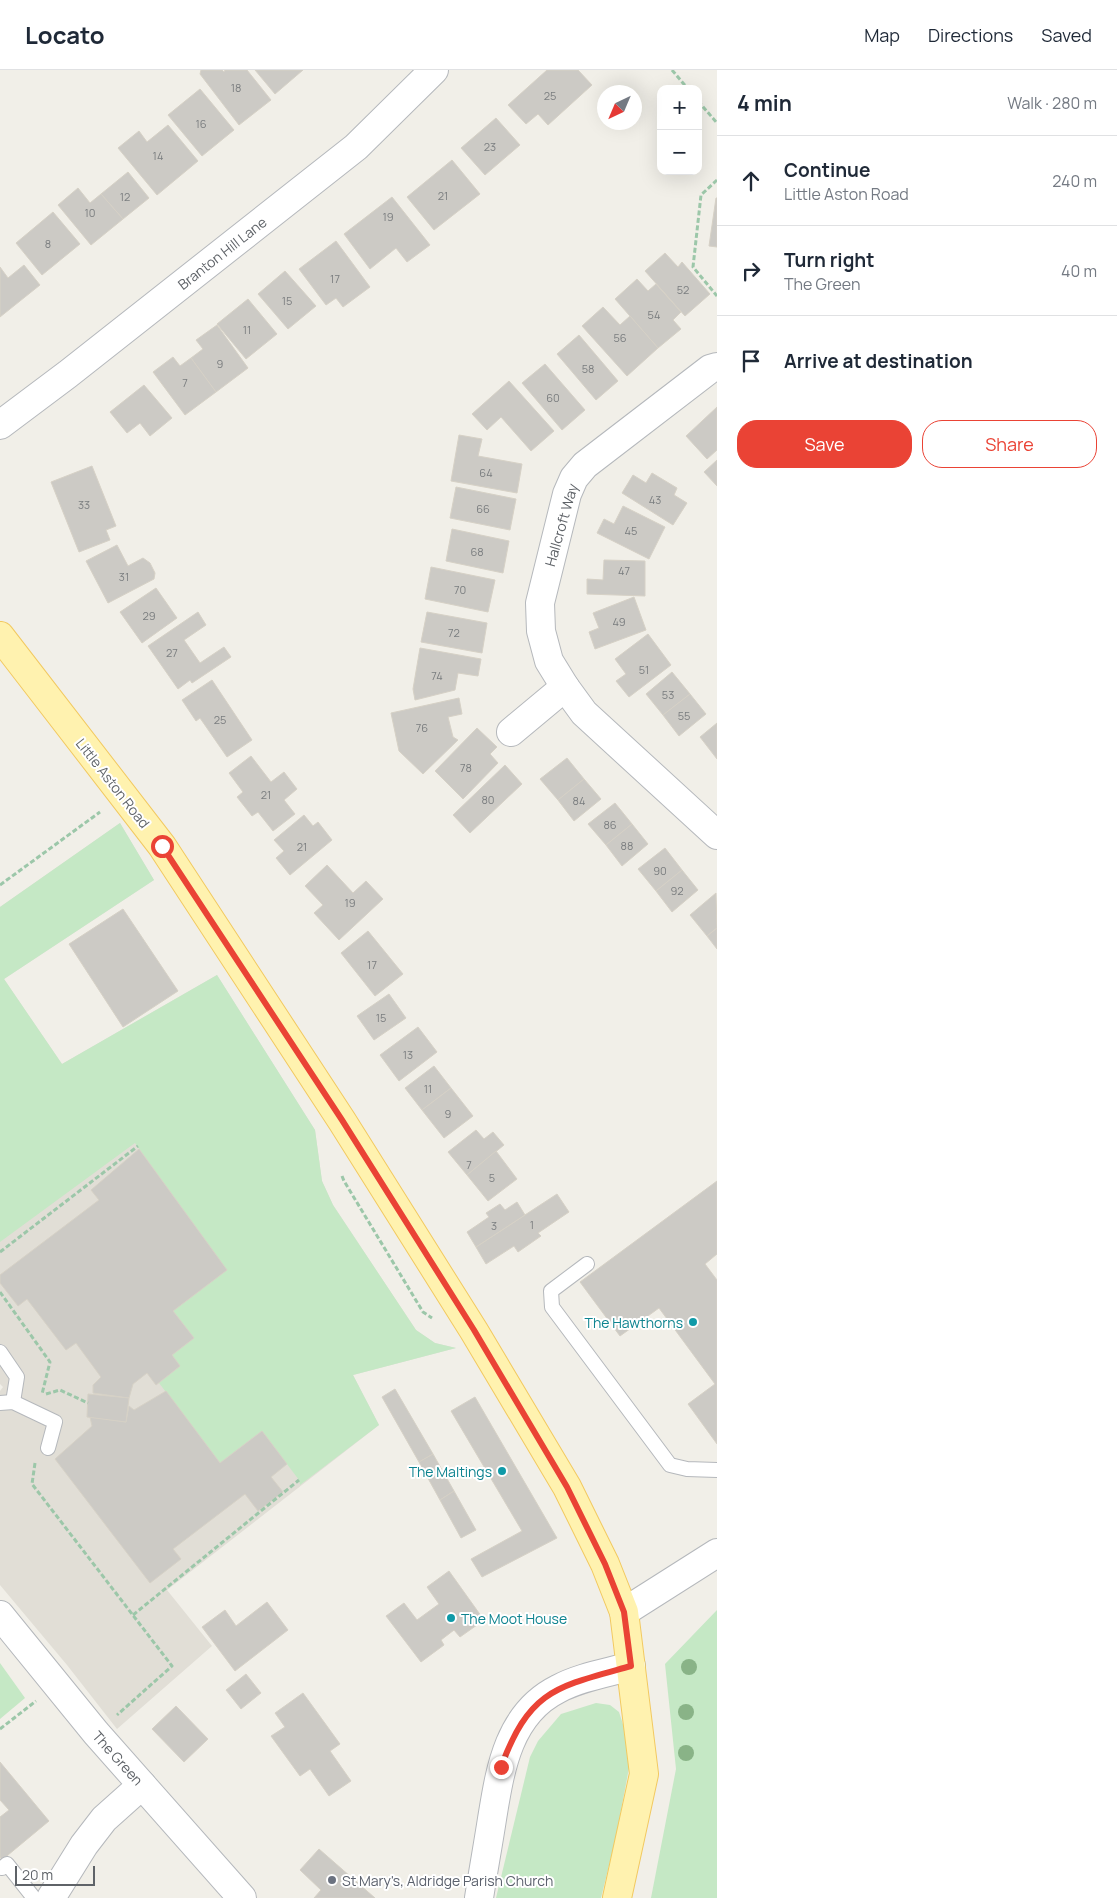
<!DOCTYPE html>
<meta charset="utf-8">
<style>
body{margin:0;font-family:Manrope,sans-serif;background:#f6f6f7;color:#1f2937}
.controls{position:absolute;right:15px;top:15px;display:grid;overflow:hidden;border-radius:10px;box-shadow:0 5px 20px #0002}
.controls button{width:45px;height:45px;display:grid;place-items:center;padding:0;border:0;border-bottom:1px solid #e0e1e3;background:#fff;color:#1f2937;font:25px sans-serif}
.compass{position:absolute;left:597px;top:15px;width:45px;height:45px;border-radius:50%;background:#fff;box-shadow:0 5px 20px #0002;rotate:224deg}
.scale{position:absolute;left:15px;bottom:12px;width:80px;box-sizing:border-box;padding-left:5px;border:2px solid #5f6368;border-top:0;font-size:14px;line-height:18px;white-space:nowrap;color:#5f6368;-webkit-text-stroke:4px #fff;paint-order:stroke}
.stop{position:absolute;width:15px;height:15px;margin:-11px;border:4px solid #ea4335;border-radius:50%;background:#fff}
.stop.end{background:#ea4335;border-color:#fff;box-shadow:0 1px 5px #0008}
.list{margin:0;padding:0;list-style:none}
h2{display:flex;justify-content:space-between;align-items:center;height:65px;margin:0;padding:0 20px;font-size:21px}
h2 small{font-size:16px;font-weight:400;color:#747a83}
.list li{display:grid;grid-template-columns:32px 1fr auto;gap:15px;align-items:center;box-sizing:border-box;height:90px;padding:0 20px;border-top:1px solid #e0e1e3}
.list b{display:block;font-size:19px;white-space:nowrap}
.list p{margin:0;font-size:16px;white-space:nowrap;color:#747a83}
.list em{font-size:16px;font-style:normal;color:#747a83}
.actions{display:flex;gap:10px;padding:15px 20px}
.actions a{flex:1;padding:11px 0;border:1px solid #ea4335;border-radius:20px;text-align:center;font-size:18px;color:#ea4335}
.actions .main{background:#ea4335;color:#fff}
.icon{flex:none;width:28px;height:28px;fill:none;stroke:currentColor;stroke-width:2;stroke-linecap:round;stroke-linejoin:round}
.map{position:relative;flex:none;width:717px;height:1828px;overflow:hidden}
header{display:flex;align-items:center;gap:30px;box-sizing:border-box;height:70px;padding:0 25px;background:#fff;border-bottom:1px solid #e0e1e3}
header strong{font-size:24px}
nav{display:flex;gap:28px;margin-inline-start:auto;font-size:18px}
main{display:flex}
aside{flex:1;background:#fff}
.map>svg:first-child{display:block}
.education{fill:#e1ded6}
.green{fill:#c5e8c5}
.building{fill:#cccac5;stroke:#d6d1c6}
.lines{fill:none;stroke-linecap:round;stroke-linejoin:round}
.service-casing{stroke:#b5b8bc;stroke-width:16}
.minor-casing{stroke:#b5b8bc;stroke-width:30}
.primary-casing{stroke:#f2c960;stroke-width:30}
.path{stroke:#9cc7a9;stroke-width:3;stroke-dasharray:5 2.5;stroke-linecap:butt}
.service{stroke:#fff;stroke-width:14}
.minor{stroke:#fff;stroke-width:28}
.primary{stroke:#fff2af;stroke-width:28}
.tree{fill:#89b387}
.route{stroke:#ea4335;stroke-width:6}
.culture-dot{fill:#0f9aa8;stroke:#fff;stroke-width:2}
.worship-dot{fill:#6b7280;stroke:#fff;stroke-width:2}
.labels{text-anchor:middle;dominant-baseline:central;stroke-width:4;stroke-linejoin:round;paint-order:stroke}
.number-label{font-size:11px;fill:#7a7d7f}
.street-label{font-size:14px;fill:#5f6368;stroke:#fff}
.culture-label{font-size:14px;fill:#0d838f;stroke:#fff;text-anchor:end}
.worship-label{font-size:14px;fill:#5b616d;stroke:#fff;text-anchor:start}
</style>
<header>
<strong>Locato</strong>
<nav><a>Map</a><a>Directions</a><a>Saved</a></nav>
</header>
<main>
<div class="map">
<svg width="717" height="1828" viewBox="0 0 717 1828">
<rect width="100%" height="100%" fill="#f1efe8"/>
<polygon class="education" points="120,753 154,810 4,909 62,994 217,905 315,1060 322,1111 333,1135 416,1260 435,1273 456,1278 353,1305 379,1355 167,1520 212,1576 117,1659 67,1595 0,1515 0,1321 3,1317 0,1314 0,837"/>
<g class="green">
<polygon points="120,753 154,810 4,909 62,994 217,905 315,1060 322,1111 333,1135 416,1260 435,1273 456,1278 353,1305 379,1355 300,1415 299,1410 262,1361 220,1393 159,1313 180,1296 172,1285 194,1268 173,1241 216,1185 135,1073 0,1172 0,837"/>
<polygon points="717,1540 717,1828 651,1828 676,1699 665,1594"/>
<polygon points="0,1593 25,1628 0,1649"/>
<polygon points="596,1633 610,1635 619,1642 632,1682 616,1767 601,1828 496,1828 530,1687 538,1671 561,1644"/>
</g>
<g class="building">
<polygon points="201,0 222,0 224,2 225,0 247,0 271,30 239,55 200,4"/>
<polygon points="255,0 303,0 275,24"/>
<polygon points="547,0 578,0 592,15 548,55 538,44 526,54 508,35"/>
<polygon points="200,19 234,60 202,86 168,45"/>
<polygon points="496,48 520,75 485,105 461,78"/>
<polygon points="168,55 198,91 157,125 118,78 139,61 147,72"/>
<polygon points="452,90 480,124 434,160 407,127"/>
<polygon points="128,102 149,128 123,149 101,124"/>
<polygon points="78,118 90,133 101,124 123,149 91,175 58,135"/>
<polygon points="392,127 430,175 407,192 396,178 370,199 344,164"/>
<polygon points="716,128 717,128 717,177 709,176"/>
<polygon points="53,142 80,174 42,205 16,173"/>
<polygon points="336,171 370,217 343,237 336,228 326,235 299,199"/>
<polygon points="665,183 678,197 682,192 710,224 685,246 645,201"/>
<polygon points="24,195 40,215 0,247 0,197 8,208"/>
<polygon points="285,201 316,236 288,259 258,224"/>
<polygon points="637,209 648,221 656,214 681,242 673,250 681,259 658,278 615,229"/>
<polygon points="248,229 277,264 246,289 217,254"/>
<polygon points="603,237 620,255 630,246 658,278 627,306 582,256"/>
<polygon points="217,255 248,298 216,322 191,288 203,279 196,270"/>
<polygon points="579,265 618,311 596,330 557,284"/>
<polygon points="173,287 180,296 191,288 216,322 185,345 153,302"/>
<polygon points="545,294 585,340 562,360 522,313"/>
<polygon points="509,311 554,361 531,381 501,347 487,360 472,344"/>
<polygon points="144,315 172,348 150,366 140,353 127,363 110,342"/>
<polygon points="717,337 717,380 707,389 686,366"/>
<polygon points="459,365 482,369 478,386 522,394 517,423 451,411"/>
<polygon points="717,390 717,416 704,402"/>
<polygon points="92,396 116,456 106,460 110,470 79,482 51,412"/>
<polygon points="652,403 677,418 674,425 687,433 673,455 622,423 633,405 646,413"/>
<polygon points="456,417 516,429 510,460 450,448"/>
<polygon points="623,436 665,457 649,489 597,463 604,449 614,454"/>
<polygon points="452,459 509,471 503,503 446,491"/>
<polygon points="117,475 128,496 143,488 150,493 155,503 154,509 108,533 86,491"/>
<polygon points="604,490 645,491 645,526 587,524 587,509 603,510"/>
<polygon points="431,497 495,510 488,542 425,529"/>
<polygon points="156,518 177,548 142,573 120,542"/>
<polygon points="634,527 646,560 595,579 589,562 599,558 593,543"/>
<polygon points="198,542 206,555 184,570 200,593 224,577 231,587 192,613 190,610 178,619 148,576"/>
<polygon points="427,542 487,553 482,583 421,572"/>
<polygon points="648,564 671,595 629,627 616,611 626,604 615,589"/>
<polygon points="420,578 481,589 478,606 458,603 455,620 415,630 413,619"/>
<polygon points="672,602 690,624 663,645 646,624"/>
<polygon points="212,610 252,670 227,687 200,648 196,651 182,630"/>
<polygon points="690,624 706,644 679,666 663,645"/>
<polygon points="459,628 462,644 448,647 453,667 458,670 423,704 399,681 391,643"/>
<polygon points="717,653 717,689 700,667"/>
<polygon points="477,658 497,677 490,684 498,693 463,729 435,701"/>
<polygon points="251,686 271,712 284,702 297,719 284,730 295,744 273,761 258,742 252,746 237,727 243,722 229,703"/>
<polygon points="567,688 584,709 558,730 540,709"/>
<polygon points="505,695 522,714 470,763 453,745"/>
<polygon points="584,709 601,729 574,751 558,730"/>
<polygon points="615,733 632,754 606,775 588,754"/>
<polygon points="304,745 313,756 318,752 332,770 290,805 276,788 284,781 274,770"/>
<polygon points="632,754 648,774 622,796 606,775"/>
<polygon points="665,778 682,800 656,821 638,799"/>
<polygon points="327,795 353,823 366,811 383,829 339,870 314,843 323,835 305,816"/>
<polygon points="682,800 698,820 672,842 656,821"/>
<polygon points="716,823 717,858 707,866 690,845"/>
<polygon points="123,839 178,921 123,957 69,874"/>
<polygon points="717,858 717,879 707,866"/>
<polygon points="368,861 403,904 375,926 341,883"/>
<polygon points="389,924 406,948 374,970 357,946"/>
<polygon points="418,957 437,982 399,1011 380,985"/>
<polygon points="434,996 451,1018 422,1040 405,1018"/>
<polygon points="451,1018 473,1046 444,1068 422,1040"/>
<polygon points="476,1060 484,1069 493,1062 504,1075 467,1105 448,1082"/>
<polygon points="139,1079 227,1200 173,1241 194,1268 172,1285 180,1296 156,1315 147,1303 133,1314 129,1328 93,1323 93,1315 101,1307 76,1273 66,1280 27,1229 18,1236 0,1213 0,1205 99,1130 91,1120"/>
<polygon points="496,1081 517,1109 488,1131 467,1105"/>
<polygon points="717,1111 717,1184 705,1194 717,1210 717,1374 688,1334 715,1314 659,1238 620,1266 580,1212"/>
<polygon points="557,1124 569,1142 538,1163 541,1166 518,1182 514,1176 486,1194 476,1177"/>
<polygon points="517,1132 525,1145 476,1177 467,1162 489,1147 486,1143 500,1134 505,1140"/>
<polygon points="395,1319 433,1384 419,1392 382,1327"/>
<polygon points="166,1321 220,1393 262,1361 287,1394 271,1407 283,1422 258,1441 245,1424 173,1479 181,1489 150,1513 55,1389 92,1356 90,1347 126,1352 129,1336 134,1340"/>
<polygon points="88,1324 129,1328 126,1352 87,1347"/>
<polygon points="475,1327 557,1468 482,1507 471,1489 522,1461 451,1341"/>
<polygon points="433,1384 454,1421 440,1430 419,1392"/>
<polygon points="454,1421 476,1460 461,1468 440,1430"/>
<polygon points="449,1501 484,1550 460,1567 454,1560 441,1570 444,1575 421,1592 386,1546 404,1533 417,1550 439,1534 427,1517"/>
<polygon points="267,1532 288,1560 235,1601 202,1557 225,1540 236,1556"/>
<polygon points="246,1604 261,1623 241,1639 226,1620"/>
<polygon points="303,1623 340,1674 330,1681 351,1711 329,1726 310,1699 300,1706 271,1666 285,1657 275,1643"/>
<polygon points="176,1636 208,1669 184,1692 152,1659"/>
<polygon points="0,1692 49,1751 2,1790 0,1787 0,1747 9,1740 0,1730"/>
<polygon points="319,1779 375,1828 314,1828 321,1820 300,1800"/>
</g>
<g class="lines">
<g class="service-casing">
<g id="service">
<polyline points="587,1194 551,1221 552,1237 670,1395 687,1399 717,1400"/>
<polyline points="0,1282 17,1307 13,1332"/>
<polyline points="0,1333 13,1332 55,1352 48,1378"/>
<polyline points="2,1798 7,1794 34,1828"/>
</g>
</g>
<g class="minor-casing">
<g id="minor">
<polyline points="717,297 710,299 585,395 574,408 567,424 540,533 541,561 549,591 565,617 584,643 717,765"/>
<polyline points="0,355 68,304 356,77 434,0"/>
<polyline points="511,662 565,617"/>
<polyline points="624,1542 717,1483"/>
<polyline points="0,1545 96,1663 242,1828"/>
<polyline points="51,1828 84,1775 104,1749 142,1715"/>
<path d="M479 1828C483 1802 488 1775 492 1749 500 1700 508 1644 558 1619 580 1607 607 1603 631 1596"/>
</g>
</g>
<g class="primary-casing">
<polyline id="primary" points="0,566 162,776 342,1051 474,1261 567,1417 605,1494 624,1542 644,1704 617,1828"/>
</g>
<g class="path">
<polyline points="672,0 688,19"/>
<polyline points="698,31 717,53"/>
<polyline points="717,110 701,125 693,197 717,226"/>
<polyline points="0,815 100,742"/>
<polyline points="342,1106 344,1111 423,1242 432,1248"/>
<polyline points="0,1182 138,1076"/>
<polyline points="0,1222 50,1292 42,1324"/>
<polyline points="46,1324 60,1320 88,1333"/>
<polyline points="35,1393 32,1414 172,1596 117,1645"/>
<polyline points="133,1545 299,1410"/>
<polyline points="0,1659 36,1631"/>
</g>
<use href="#service" class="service"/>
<use href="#minor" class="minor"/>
<use href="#primary" class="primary"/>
</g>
<g class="tree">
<circle cx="689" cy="1597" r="8"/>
<circle cx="686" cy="1642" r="8"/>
<circle cx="686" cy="1683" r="8"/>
</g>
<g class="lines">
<path class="route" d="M162 776 342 1050 474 1260 567 1417 605 1494 624 1542 631 1596C556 1617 530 1619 501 1697"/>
</g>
<g class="culture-dot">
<circle cx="693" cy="1252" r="5"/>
<circle cx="502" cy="1401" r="5"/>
<circle cx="451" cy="1548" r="5"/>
</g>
<circle class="worship-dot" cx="332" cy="1810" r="5"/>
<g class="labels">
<g class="number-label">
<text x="236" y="17">18</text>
<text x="550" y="25">25</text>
<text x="201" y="53">16</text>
<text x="490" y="76">23</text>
<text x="158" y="85">14</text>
<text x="443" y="125">21</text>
<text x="125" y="126">12</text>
<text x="90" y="142">10</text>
<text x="388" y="146">19</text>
<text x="48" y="173">8</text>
<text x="335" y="208">17</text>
<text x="683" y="219">52</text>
<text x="287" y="230">15</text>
<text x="654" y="244">54</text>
<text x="247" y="259">11</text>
<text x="620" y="267">56</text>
<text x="220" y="293">9</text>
<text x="588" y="298">58</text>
<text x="185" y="312">7</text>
<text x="553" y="327">60</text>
<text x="486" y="402">64</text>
<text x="655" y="429">43</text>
<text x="84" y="434">33</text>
<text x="483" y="438">66</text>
<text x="631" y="460">45</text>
<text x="477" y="481">68</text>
<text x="624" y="500">47</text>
<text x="124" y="506">31</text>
<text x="460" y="519">70</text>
<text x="149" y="545">29</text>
<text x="619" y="551">49</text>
<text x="454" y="562">72</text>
<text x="172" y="582">27</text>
<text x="644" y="599">51</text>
<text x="437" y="605">74</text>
<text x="668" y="624">53</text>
<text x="684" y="645">55</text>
<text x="220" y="649">25</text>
<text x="422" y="657">76</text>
<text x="466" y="697">78</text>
<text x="266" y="724">21</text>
<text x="488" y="729">80</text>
<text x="579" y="730">84</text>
<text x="610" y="754">86</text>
<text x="627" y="775">88</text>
<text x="302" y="776">21</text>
<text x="660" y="800">90</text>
<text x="677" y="820">92</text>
<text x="350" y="832">19</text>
<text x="372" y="894">17</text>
<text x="381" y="947">15</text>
<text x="408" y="984">13</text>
<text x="428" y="1018">11</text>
<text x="448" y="1043">9</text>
<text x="469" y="1094">7</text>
<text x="492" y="1107">5</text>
<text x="532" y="1154">1</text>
<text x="494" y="1155">3</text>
</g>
<g class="street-label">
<text transform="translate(222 183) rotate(-38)">Branton Hill Lane</text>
<text transform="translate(561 455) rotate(-74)">Hallcroft Way</text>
<text transform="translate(113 713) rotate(52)">Little Aston Road</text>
<text transform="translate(118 1688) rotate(48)">The Green</text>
</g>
<g class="culture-label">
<text x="683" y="1252">The Hawthorns</text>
<text x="492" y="1401">The Maltings</text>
<text x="461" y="1548" text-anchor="start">The Moot House</text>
</g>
<g class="worship-label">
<text x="342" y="1810">St Mary's, Aldridge Parish Church</text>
</g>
</g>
</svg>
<div class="controls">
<button>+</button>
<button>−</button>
</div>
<svg class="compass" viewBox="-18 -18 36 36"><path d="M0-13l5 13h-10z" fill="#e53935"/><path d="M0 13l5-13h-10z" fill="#747a83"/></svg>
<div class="scale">20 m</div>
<div class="stop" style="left:162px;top:776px"></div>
<div class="stop end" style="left:501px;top:1697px"></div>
</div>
<aside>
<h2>4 min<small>Walk · 280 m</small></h2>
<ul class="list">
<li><svg class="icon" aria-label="ahead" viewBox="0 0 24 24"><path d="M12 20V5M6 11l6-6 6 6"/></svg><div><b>Continue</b><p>Little Aston Road</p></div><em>240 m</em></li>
<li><svg class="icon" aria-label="right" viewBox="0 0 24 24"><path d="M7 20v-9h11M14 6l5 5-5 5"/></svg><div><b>Turn right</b><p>The Green</p></div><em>40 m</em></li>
<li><svg class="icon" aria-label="arrive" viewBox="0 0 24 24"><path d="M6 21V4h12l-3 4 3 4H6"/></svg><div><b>Arrive at destination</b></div></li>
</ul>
<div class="actions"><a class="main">Save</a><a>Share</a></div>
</aside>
</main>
